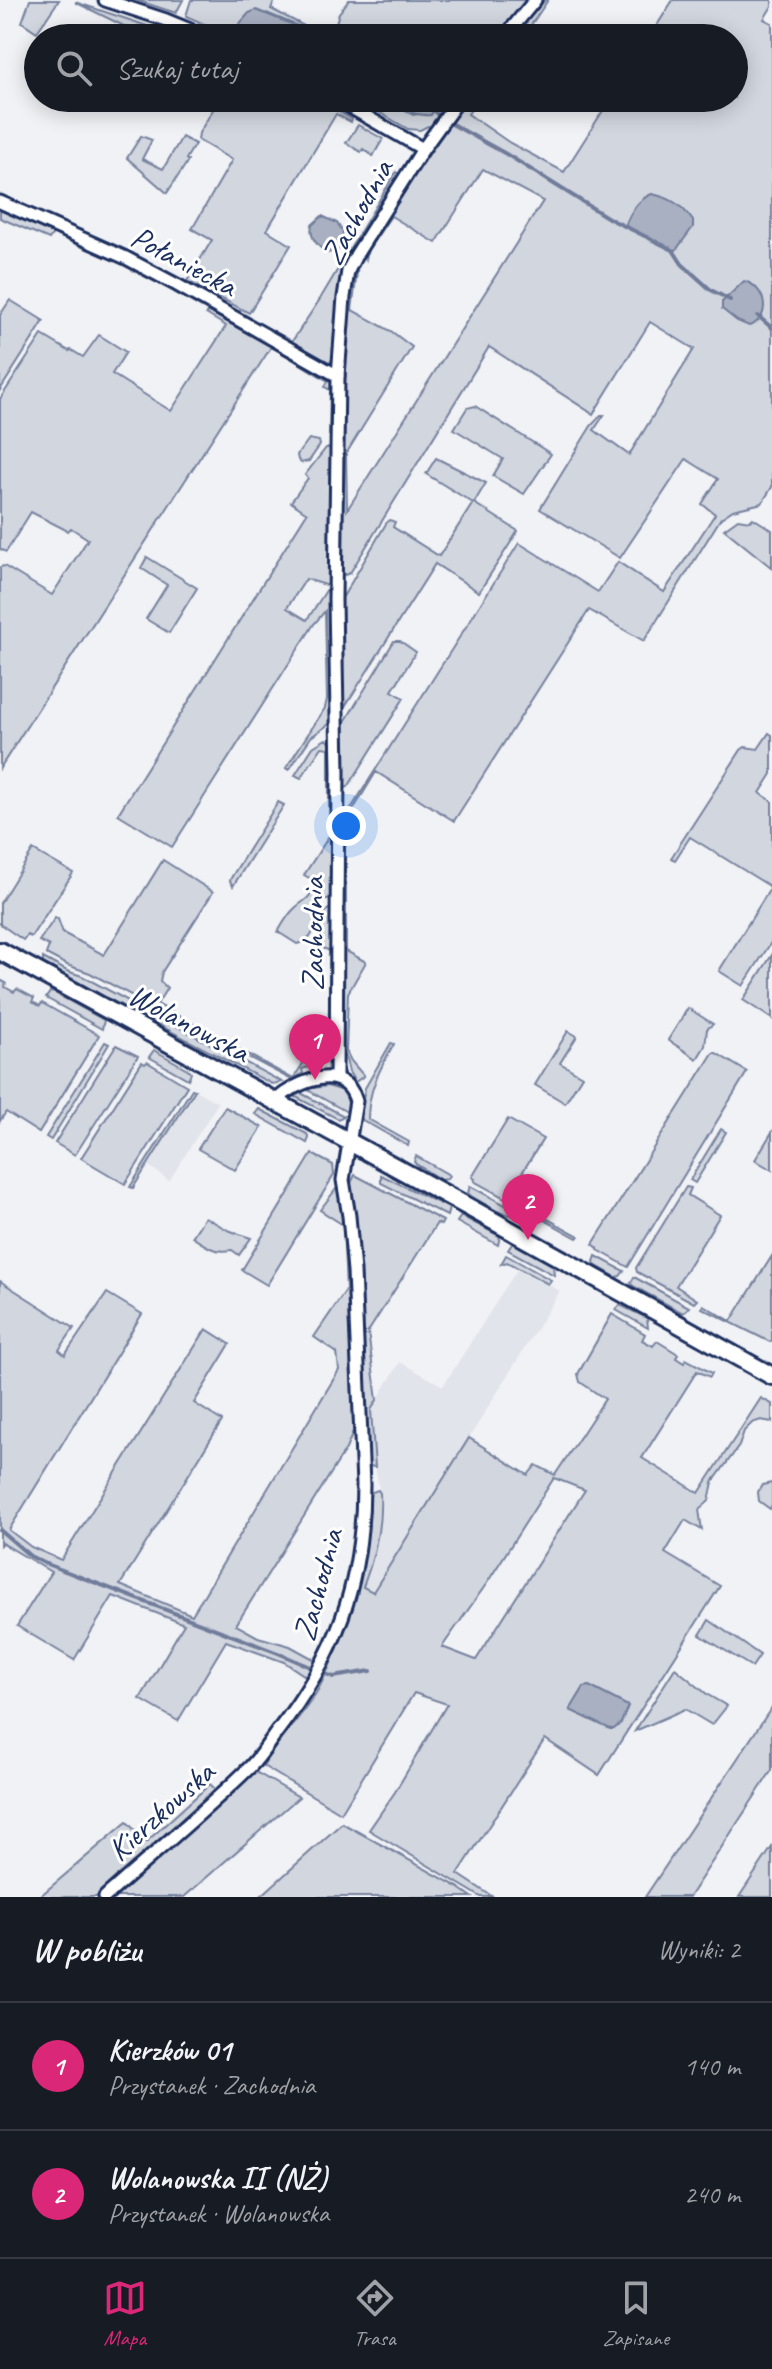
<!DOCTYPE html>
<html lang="pl">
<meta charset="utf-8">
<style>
body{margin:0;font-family:Caveat,sans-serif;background:#242831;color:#f1f3f6}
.you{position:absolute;left:346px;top:826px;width:28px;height:28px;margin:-20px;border:6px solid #fff;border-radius:50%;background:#1a73e8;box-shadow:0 0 0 12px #1a73e833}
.badge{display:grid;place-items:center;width:52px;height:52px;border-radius:50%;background:#db2777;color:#fff;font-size:26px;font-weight:700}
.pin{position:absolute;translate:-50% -66px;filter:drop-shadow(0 2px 4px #0008)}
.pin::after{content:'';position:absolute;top:42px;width:28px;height:24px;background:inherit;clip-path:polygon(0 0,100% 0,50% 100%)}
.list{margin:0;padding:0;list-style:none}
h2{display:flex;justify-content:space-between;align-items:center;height:104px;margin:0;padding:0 32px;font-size:34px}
h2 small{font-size:26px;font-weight:400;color:#9ea1a6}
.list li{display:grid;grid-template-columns:52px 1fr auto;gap:24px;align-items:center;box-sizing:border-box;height:128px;padding:0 32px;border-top:2px solid #363941}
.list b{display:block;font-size:30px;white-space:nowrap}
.list p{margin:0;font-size:26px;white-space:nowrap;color:#9ea1a6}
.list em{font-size:26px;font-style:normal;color:#9ea1a6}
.icon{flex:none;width:44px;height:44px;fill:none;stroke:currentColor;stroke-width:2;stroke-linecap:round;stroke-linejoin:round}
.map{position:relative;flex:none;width:772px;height:1897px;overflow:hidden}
.search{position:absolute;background:#171b24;box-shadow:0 4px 20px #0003;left:24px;right:24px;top:24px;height:88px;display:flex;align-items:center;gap:20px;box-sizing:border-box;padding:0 28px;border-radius:44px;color:#9ea1a6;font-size:30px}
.sheet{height:360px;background:#171b24}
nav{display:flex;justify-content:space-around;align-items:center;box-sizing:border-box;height:112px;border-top:2px solid #363941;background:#171b24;font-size:22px;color:#9ea1a6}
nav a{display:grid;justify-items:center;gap:4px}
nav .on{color:#db2777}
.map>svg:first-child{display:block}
.built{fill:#e1e4ea}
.green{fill:#d2d6df;stroke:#76829e;stroke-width:2;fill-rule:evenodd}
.water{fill:#a8b0c2;stroke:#707c9a;stroke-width:2}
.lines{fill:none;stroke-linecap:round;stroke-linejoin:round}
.stream{stroke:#707c9a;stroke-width:4}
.minor-casing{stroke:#1b2f5e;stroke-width:17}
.primary-casing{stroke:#1b2f5e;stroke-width:22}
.minor{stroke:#fff;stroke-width:11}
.primary{stroke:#fff;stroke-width:16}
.labels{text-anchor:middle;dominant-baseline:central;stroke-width:6;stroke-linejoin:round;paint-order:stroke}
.street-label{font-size:32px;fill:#1b2f5e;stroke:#fff}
</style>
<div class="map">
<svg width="772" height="1897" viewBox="0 0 772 1897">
<rect width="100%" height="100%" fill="#f1f2f5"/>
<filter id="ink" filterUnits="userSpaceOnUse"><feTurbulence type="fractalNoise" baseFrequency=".0125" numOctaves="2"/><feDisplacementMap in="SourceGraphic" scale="16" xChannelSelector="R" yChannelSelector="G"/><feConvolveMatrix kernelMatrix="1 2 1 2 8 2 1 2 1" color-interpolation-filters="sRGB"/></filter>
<g filter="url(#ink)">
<g class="built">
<polygon points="195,1090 218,1103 169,1181 148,1165"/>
<polygon points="518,1268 560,1291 373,1593 362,1587 374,1557 382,1515 380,1493 375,1467 371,1410 400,1362 443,1386"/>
</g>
<g class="green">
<polygon points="30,0 59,0 37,32 22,22"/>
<polygon points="136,0 183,0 176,13"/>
<polygon points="191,0 275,0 271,9 314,31 312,32 267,13 236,29 257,38 236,38 186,16"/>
<polygon points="349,0 528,0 497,38 337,36 334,30 339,13"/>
<polygon points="545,0 548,0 522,38 512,38"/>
<path d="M673 0H772V6L764 19 772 23V487L762 503 733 510 721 518 644 641 589 610 454 821 376 772 347 820 346 846 343 838 345 818 519 543 598 592 618 562 664 592 715 514 702 504 718 479 686 459 620 558 540 509 591 426 601 415H604L594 430 629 455 694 349 650 322 593 414 489 347 350 573 345 575 343 572C344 473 339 374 354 276L357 273 352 310 391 331 412 347 346 454 347 510 543 201 483 169 436 243 391 216 368 250 366 259 364 254 365 250 467 98H479L468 114 510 143 564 172 611 98H734V38H649Z"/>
<path d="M75 2 184 38C172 38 150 29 138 26L134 31Z"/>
<polygon points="220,98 314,98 352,119 351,122 336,114 267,230 291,245 249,313 187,281 212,240 192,229 232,160 198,140 199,133"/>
<polygon points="355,98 383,98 413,115 434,111 439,98 452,98 431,128 428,126 420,130 408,129"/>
<polygon points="358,125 383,139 373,156 363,149 361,152 346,143"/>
<polygon points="141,136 152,140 142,159 163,169 182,137 195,144 186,159 188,161 167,193 127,158"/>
<polygon points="396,172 400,175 341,276 336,355 332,361 325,363 291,343 320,299"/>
<polygon points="0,210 54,232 49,239 0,218"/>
<polygon points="10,300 44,321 0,390 0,315"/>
<polygon points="210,308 273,344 0,768 0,567 4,566 52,595 88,539 71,528 68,531 31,512 6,552 0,549 0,399 42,335 69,351 71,350 83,357 99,335 126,352 112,374 171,411 226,326 206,314"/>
<polygon points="282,349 327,377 332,385 333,435 329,435 330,390 325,387 328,381 282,353"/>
<polygon points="475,406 551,454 524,494 493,476 503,459 454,429 467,408"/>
<polygon points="309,439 319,441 320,445 309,461 301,463 298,460 297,455"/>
<polygon points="326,448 332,448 332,587 306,579 287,608 307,620 327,589 332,590 332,722 311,737 289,770 286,768 325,708 327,699 325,611 314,624 172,847 118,814 307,513 291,502 308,478 305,475"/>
<polygon points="436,458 486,483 474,503 518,531 479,592 435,564 344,708 342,707 341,600 387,522 390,520 395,522 393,527 439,556 473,503 426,474"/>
<polygon points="753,518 772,530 772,568 724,529 738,519 750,521"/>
<polygon points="147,557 197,588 169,633 146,619 167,585 141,568"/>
<polygon points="394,641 400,641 416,652 392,691 404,698 348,787 345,788 343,786 343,725"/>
<polygon points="769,733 772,735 772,774 760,793 772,801 772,941 743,986 719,971 771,887 690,837 675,860 671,858 741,750 745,747 758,749"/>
<path d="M326 739 333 745V898L315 901C313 921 320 939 297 944L278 932C282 925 287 916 293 910 303 899 316 899 311 879L304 875 329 836V748L322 747 301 778 295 775 313 747Z"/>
<polygon points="278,802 284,805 233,886 230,881 231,878"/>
<polygon points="33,850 73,873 31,937 27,935 23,940 0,924 0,903"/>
<polygon points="163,860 213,892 162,972 160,981 167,988 157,1004 293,1079 331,1020 330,965 333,967 333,1058 330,1057 325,1062 302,1069 303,1073 292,1080 149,1005 151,1001 142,996 140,1000 90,973 67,965 46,954 49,946 39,941 55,918 58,919 63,933 104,955"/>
<polygon points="346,862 346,951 366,962 348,993 346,1051 351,1061 364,1076 355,1082 349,1072 343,1046 344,863"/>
<path d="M330 908V951L323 948C321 933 316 917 330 908Z"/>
<polygon points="772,955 772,1019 743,1000"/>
<polygon points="43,958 67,971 82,976 138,1006 134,1011 131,1011 43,963"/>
<polygon points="0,980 6,983 5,987 14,992 17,989 34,998 32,1002 40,1006 42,1003 99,1035 39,1133 6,1112 0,1121"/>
<polygon points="50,992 55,993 104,1020 102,1029 46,998"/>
<polygon points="688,1008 713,1024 707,1029 705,1046 697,1059 668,1040"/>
<polygon points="148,1011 282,1082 272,1084 147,1019"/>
<polygon points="568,1031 577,1036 560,1063 582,1076 565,1103 535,1085"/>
<polygon points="105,1042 109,1044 51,1140 46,1137"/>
<path d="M391 1043 394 1044C380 1068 368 1091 368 1119L409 1142 408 1146 359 1118 365 1088Z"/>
<polygon points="116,1045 138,1056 75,1155 55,1143"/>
<polygon points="154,1050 189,1070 191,1073 188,1079 149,1057"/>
<polygon points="713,1053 716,1053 747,1072 628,1267 598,1250 598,1248 593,1244"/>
<polygon points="142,1062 145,1064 147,1062 187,1086 125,1184 81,1158"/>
<polygon points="327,1086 344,1091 348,1103 347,1112 306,1089"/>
<polygon points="192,1089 195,1090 133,1188 130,1187"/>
<polygon points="299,1092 344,1116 338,1119 294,1096"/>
<polygon points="225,1107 262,1127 235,1170 198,1149"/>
<polygon points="259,1109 307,1134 309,1138 307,1143 255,1114"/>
<polygon points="508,1119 543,1139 507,1197 579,1236 577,1238 474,1181 475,1179 472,1177"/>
<polygon points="721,1129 726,1132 695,1183 690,1180"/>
<polygon points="772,1132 772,1170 755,1160"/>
<polygon points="312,1154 333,1165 334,1175 267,1285 242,1270"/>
<polygon points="416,1156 449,1175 447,1179 441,1180 416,1164 414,1162"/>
<polygon points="355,1175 443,1221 441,1225 437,1223 368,1332 377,1400 371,1410 375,1467 369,1466 366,1461 357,1229 349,1187"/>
<polygon points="381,1175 449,1208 447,1216 381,1183"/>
<polygon points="470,1186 520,1213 520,1218 497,1211 471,1196 468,1193"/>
<polygon points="686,1187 691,1188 688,1195 720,1215 676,1286 697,1300 694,1303 637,1272 636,1268"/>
<polygon points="336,1189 339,1191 346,1226 354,1430 346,1449 236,1625 258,1637 290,1646 319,1662 310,1679 284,1662 226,1641 178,1721 140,1699 184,1624 113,1596 74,1660 17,1626 51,1572 2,1543 0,1545 0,1281 74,1328 59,1350 65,1355 107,1293 142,1314 9,1530 31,1547 61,1560 206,1329 230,1344 194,1403 222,1421 120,1585 192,1615 339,1370 337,1353 314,1337 346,1290 343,1225 320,1210"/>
<polygon points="461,1216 500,1236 498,1245 457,1222"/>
<path d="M205 1217 228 1230 251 1238 239 1255 232 1250C214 1253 208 1247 192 1237Z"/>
<polygon points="512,1244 516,1244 553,1265 554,1275 508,1250"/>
<polygon points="506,1255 551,1280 548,1284 507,1262 501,1264"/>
<polygon points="596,1256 624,1271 620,1276 616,1277 595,1265 594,1262"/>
<polygon points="772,1256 772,1340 770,1342 702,1308 703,1305 731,1321"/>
<polygon points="634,1277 689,1307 683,1313 633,1286 631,1283"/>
<polygon points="620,1305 647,1318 648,1328 616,1310"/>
<path d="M612 1314 645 1334 642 1340 653 1346 657 1341 678 1354 676 1358 684 1363 686 1359 712 1373 710 1377 697 1371 642 1458 699 1493 761 1398 772 1404V1422L761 1420 752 1423 744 1431 739 1446 713 1482 709 1501 699 1510 702 1530 685 1520 665 1553 720 1586 599 1775 545 1739 458 1874 493 1897H481L369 1830 395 1792 447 1704 414 1693 341 1813 263 1766C279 1737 305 1715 320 1686 351 1627 365 1562 369 1497L372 1492 378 1490 380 1493C382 1526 375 1556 363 1587L373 1592 469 1438 528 1475 536 1465 555 1475 605 1399 580 1382 578 1374ZM554 1478 585 1490 476 1660 442 1647 487 1583Z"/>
<polygon points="772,1483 772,1505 770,1509 759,1501 758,1492 762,1485"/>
<polygon points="709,1620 760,1655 752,1667 700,1635"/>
<polygon points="675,1668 708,1695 727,1706 712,1725 685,1709 635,1731"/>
<polygon points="772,1707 772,1770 689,1897 645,1897"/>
<polygon points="254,1771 299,1797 184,1897 114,1897"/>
<polygon points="210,1784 215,1789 96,1897 39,1897 127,1822 146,1842"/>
<polygon points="342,1823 458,1887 472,1897 260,1897"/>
<polygon points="772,1847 772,1897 739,1897"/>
</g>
<g class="water">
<polygon points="256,10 327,38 257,38 235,29 249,13"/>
<path d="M383 98H439L431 115C412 117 399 107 383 98Z"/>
<path d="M652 194C671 198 682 205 693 221V227L676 250H673L625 226C630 213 638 199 652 194Z"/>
<path d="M322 216 337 223 343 232 342 245 337 251 327 253C317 246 309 237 312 225Z"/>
<path d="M744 281C767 287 772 319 749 326L737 321 722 309V302Z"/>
<polygon points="589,1686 628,1706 621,1723 614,1729 610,1729 570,1710 584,1687"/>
</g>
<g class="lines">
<g class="stream">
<polyline points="438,115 434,111 439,98"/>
<polyline points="450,123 506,154 610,219 673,250 682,264 711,290 730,300"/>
<polyline points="758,316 772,328"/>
<polyline points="0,1530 30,1556 44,1563 278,1653 333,1677 371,1671"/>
</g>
<g class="minor-casing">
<g id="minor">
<polyline points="105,0 166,20 210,38"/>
<polyline points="504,38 535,0"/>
<polyline points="334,98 423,149"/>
<polyline points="0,202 126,258 177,285 338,376"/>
<polyline points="336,1079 338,773 335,600 338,376 344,297 348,271 356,255 423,149 460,98"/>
<path d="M105 1897C153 1854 204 1812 250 1767 260 1757 268 1744 276 1733 337 1655 363 1583 363 1485L354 1271 349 1216 343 1180 356 1101C344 1060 296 1082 275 1101"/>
</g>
</g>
<g class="primary-casing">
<polyline id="primary" points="0,951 454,1199 772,1376"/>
</g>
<use href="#minor" class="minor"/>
<use href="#primary" class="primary"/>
</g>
</g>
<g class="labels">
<g class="street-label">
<text transform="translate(357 212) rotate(-61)">Zachodnia</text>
<text transform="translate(184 261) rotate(28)">Połaniecka</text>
<text transform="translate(312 934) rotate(-90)">Zachodnia</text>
<text transform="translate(189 1023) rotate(28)">Wolanowska</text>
<text transform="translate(318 1585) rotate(-75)">Zachodnia</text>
<text transform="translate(161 1811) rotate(-42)">Kierzkowska</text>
</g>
</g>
</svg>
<div class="you"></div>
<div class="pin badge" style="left:315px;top:1080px">1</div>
<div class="pin badge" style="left:528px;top:1240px">2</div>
<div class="search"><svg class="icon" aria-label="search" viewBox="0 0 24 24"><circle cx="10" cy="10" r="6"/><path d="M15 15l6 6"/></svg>Szukaj tutaj</div>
</div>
<section class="sheet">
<h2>W pobliżu<small>Wyniki: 2</small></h2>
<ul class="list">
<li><span class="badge">1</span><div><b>Kierzków 01</b><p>Przystanek · Zachodnia</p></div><em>140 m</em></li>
<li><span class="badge">2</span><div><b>Wolanowska II (NŻ)</b><p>Przystanek · Wolanowska</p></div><em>240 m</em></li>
</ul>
</section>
<nav>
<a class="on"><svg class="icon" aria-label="map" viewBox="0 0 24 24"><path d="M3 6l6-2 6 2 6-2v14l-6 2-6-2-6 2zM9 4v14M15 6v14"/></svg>Mapa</a>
<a><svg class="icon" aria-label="directions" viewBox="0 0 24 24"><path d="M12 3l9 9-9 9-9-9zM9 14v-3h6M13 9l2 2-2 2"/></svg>Trasa</a>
<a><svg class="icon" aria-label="saved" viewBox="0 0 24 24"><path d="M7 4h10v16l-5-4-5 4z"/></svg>Zapisane</a>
</nav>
